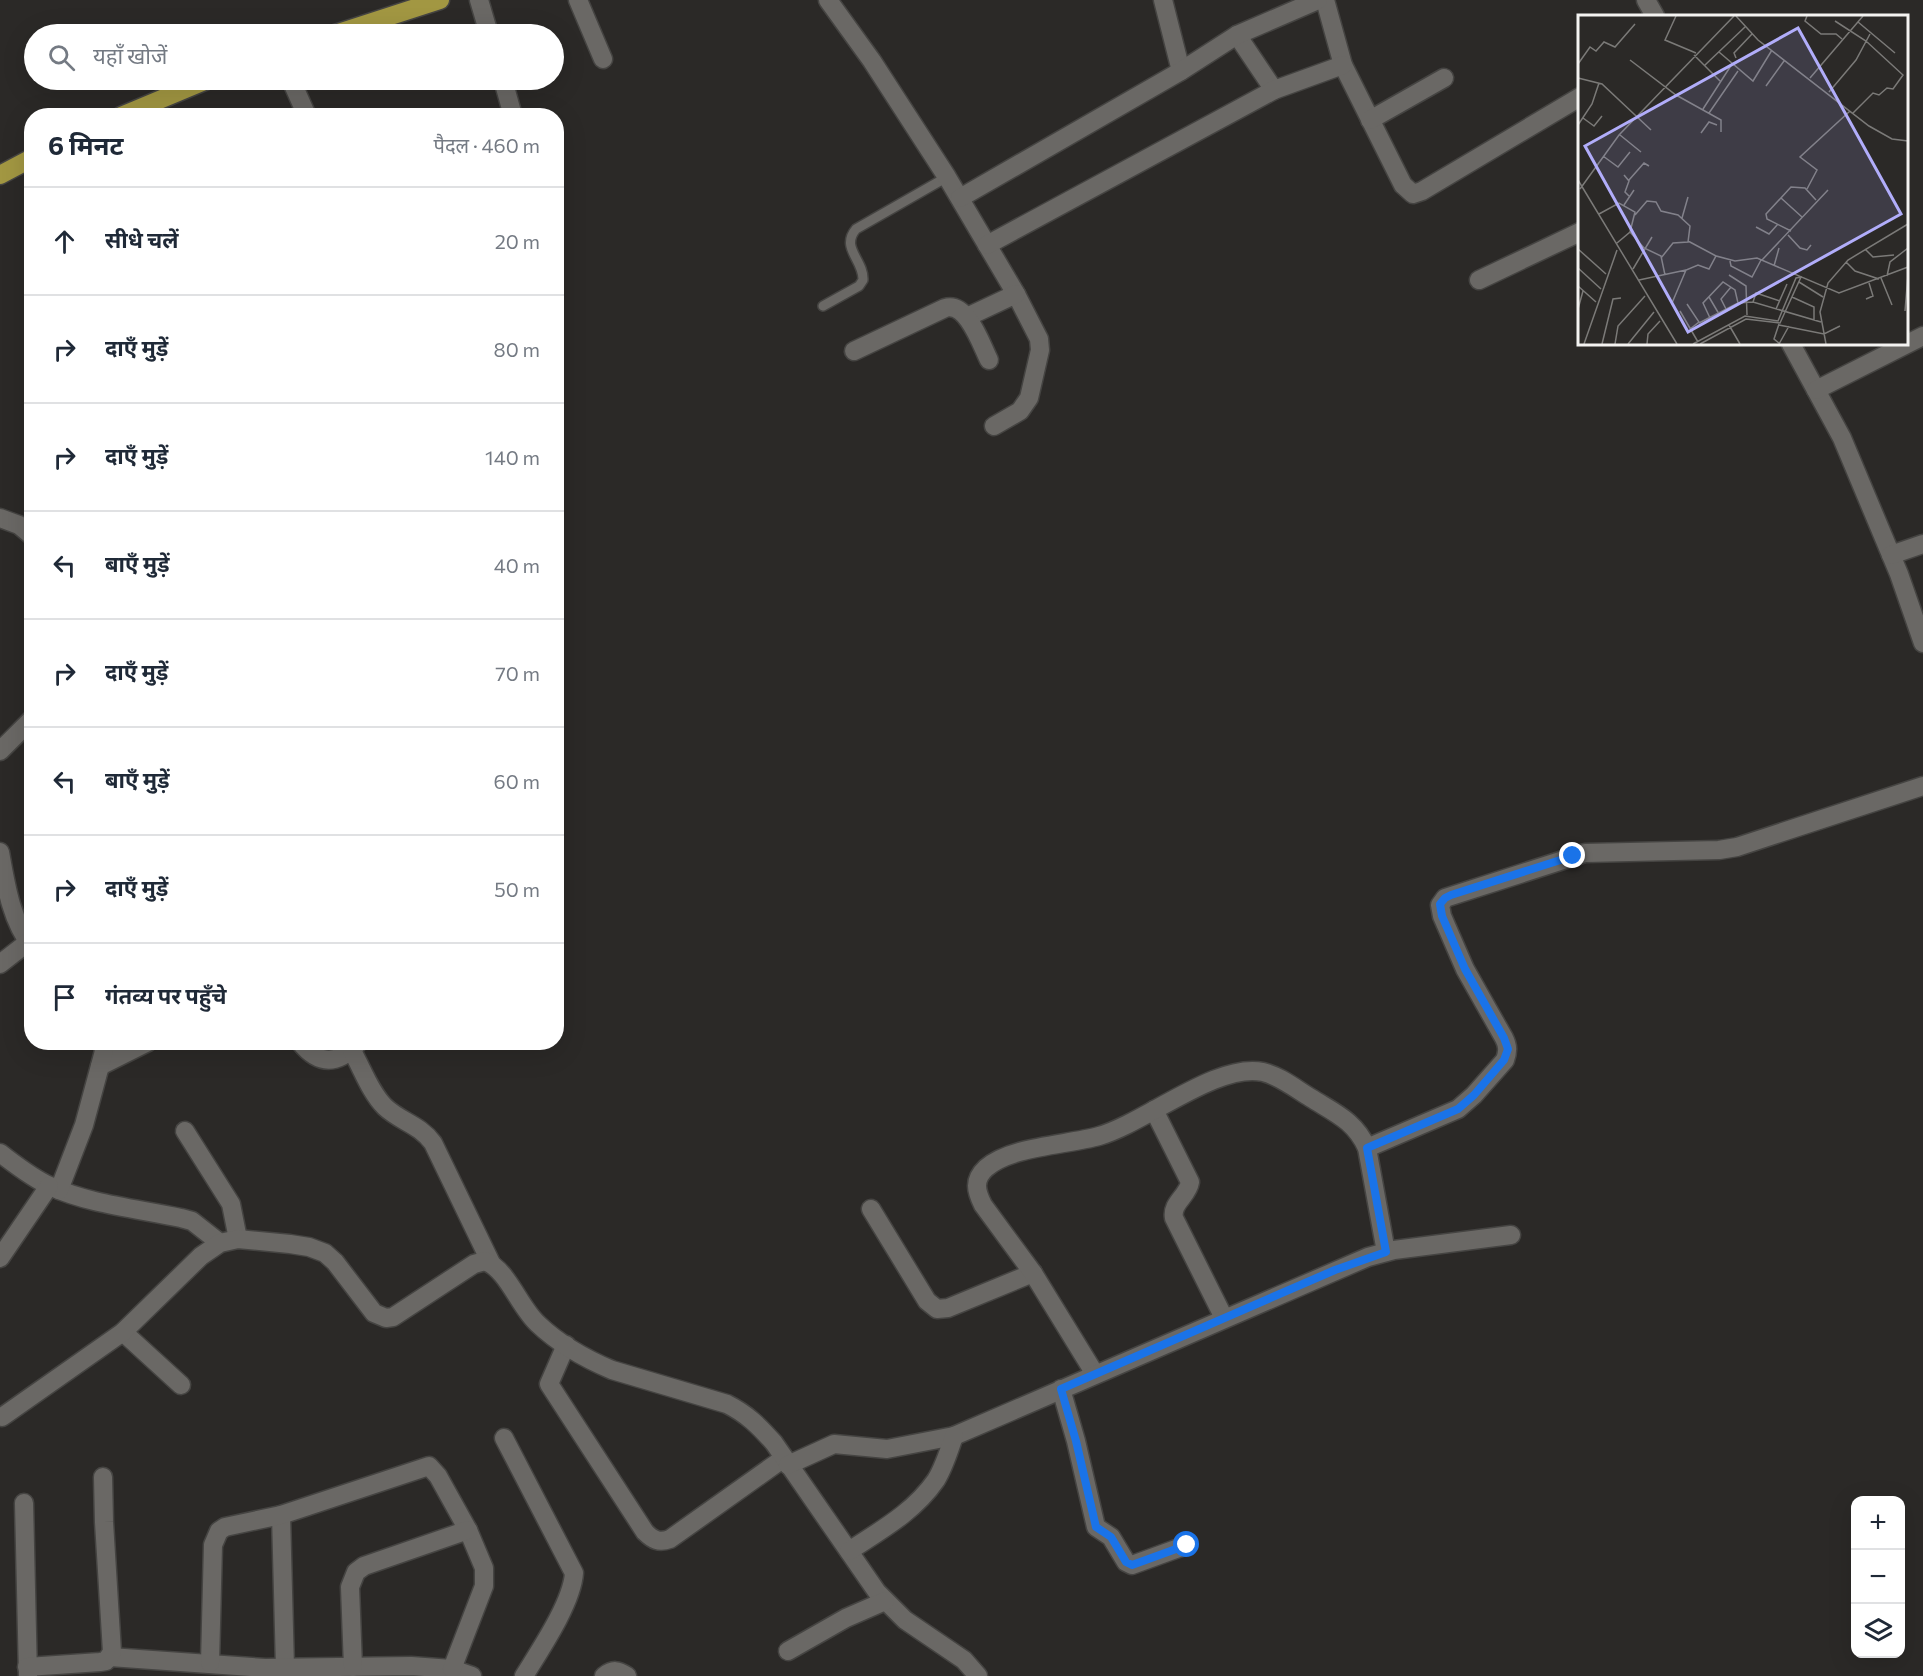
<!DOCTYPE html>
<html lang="hi">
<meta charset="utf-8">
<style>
body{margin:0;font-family:Commissioner,"Noto Sans Devanagari",sans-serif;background:#f2f2f3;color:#1f2937}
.controls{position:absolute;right:18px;bottom:18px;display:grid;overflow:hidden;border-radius:12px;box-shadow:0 6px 24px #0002}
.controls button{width:54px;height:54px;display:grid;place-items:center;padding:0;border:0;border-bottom:2px solid #e0e1e3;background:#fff;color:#1f2937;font:30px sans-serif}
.stop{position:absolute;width:18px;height:18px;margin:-14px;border:4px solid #1a73e8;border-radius:50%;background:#fff}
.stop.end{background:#1a73e8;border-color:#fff;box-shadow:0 2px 6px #0008}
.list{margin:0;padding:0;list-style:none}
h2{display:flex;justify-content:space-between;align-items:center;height:78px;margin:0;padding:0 24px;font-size:26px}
h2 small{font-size:20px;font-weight:400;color:#747a83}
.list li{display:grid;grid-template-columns:39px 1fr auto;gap:18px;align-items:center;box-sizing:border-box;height:108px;padding:0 24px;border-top:2px solid #e0e1e3}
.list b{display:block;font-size:22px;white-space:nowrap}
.list em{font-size:20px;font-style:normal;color:#747a83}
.icon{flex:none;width:33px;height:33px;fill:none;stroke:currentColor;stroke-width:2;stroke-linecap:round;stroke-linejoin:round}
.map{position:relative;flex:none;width:1923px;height:1676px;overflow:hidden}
.search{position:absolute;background:#fff;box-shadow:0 6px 24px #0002;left:24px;top:24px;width:540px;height:66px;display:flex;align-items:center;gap:15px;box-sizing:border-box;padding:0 21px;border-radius:33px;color:#747a83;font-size:22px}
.panel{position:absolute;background:#fff;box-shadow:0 6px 24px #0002;left:24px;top:108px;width:540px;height:942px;border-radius:24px}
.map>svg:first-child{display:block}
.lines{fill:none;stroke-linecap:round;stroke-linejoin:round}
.service-casing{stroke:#454442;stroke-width:12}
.minor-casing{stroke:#454442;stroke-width:21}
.trunk-casing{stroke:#454442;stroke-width:21}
.service{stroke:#6a6865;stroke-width:9}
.minor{stroke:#6a6865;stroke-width:18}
.trunk{stroke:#a29742;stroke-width:18}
.route{stroke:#1a73e8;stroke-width:8}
.inset-road{fill:none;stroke:#7b7a78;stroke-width:1.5}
.view{fill:#b1adfa;fill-opacity:0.15;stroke:#b1adfa;stroke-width:3}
.inset-edge{fill:none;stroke:#f4f3f1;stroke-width:3}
</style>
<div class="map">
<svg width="1923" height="1676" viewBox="0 0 1923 1676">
<rect width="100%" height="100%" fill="#2b2927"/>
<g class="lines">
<g class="service-casing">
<path id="service" d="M823 306 859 286 863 280C864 260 840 248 856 229L947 177"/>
</g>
<g class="minor-casing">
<g id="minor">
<polyline points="479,0 489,34"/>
<polyline points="578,0 603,59"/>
<polyline points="828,0 872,61 947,177 1016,294 1039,339 1040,350 1029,398 1020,411 994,426"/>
<polyline points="1163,0 1181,71"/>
<polyline points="1325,0 1343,65 1403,185 1413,194 1422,191 1580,97"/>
<polyline points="1646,0 1655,16"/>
<polyline points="1237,35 1274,90"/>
<polyline points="291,80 307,116"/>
<polyline points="503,80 513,116"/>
<polyline points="1370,120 1444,78"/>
<polyline points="960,198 1181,71 1237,35 1318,0"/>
<polyline points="987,245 1274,90 1343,65"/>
<polyline points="1479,280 1580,232"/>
<polyline points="967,317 1016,294"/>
<polyline points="1791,344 1842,438 1899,574 1923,643"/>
<path d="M854 351 945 308C967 301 981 344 989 360"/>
<polyline points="1816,390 1923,336"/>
<polyline points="0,518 19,525 32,536"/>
<polyline points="1891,555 1923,544"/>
<polyline points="0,751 32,719"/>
<path d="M0 852C6 886 11 920 32 947"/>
<polyline points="0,964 32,939"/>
<path d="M300 1042C319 1066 338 1065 358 1043"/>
<path d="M352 1051C362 1068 370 1092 385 1107 401 1122 419 1124 433 1143L491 1263"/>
<polyline points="100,1066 148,1042"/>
<path d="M1154 1110 1190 1182C1188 1196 1171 1203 1174 1218L1224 1318"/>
<polyline points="185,1131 231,1204 238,1239"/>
<path d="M1367 1148 1458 1109 1474 1095 1505 1060C1508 1051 1508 1046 1504 1038L1465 969 1442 916 1440 905 1445 898 1585 853 1719 850 1737 847 1923 786"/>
<path d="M0 1153C16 1165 32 1178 50 1186 88 1204 140 1209 181 1218L192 1221 220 1243"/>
<polyline points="59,1190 84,1125 104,1051 102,1042"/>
<polyline points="871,1209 927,1301 937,1309 948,1308 1033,1273"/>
<polyline points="0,1258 49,1186"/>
<polyline points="123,1332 181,1385"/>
<path d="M566 1345 549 1384 645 1532C653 1540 659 1543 670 1539L784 1458"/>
<path d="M1095 1374 1033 1273 983 1205C976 1191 973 1180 986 1168 1011 1146 1067 1145 1099 1136 1145 1123 1217 1062 1263 1072 1280 1076 1296 1089 1311 1098 1335 1113 1355 1121 1367 1148L1386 1252"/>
<polyline points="1061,1389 1076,1441 1096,1527 1111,1537 1126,1562 1132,1565 1187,1545"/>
<path d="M2 1417 123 1332 201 1256 220 1243 238 1239 290 1244 309 1247 325 1253 335 1262 374 1313 386 1318 393 1317 474 1264 485 1261C508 1270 519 1307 538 1324 559 1344 586 1359 612 1370L727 1404C747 1414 759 1426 774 1443L877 1592 905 1620 964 1660 978 1676"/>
<path d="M504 1438 574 1573C572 1603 540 1650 524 1676"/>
<polyline points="788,1465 834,1444 887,1449 954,1436 1368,1257 1394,1250 1511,1235"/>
<polyline points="24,1503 28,1676"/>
<polyline points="281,1515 285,1668"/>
<path d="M849 1551C881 1530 914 1512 936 1480 944 1467 949 1451 954 1436"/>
<polyline points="788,1651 846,1618 885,1601"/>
<polyline points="110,1657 265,1668 411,1666 452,1669 472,1676"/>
<polyline points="210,1663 213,1545 219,1531 225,1527 281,1515 429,1466 438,1476 468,1530 484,1568 484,1586 452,1669"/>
<polyline points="27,1667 100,1662 106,1661 112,1652 104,1522 103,1477"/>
<polyline points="353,1667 350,1587 356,1572 364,1566 468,1530"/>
<path d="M604 1676C613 1669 618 1670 627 1676"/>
</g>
</g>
<g class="trunk-casing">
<g id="trunk">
<polyline points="335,34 440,0"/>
<polyline points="121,116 207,80"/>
<polyline points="0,175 32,158"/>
</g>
</g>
<use href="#service" class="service"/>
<use href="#minor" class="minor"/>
<use href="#trunk" class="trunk"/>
</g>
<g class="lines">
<polyline class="route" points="1187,1545 1132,1565 1126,1562 1111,1537 1096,1527 1076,1441 1061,1389 1335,1270 1386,1252 1367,1148 1458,1109 1474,1095 1504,1060 1508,1049 1504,1038 1465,969 1442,916 1440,904 1445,898 1451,895 1573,856"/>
</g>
<g transform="translate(1578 15)">
<rect width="330" height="330" fill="#2b2927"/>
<path class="inset-road" d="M98 1 87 25 118 38M158 1 180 25 291 111 314 124 330 126M229 1 227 6 243 19H258L264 24M257 6 288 26 325 60 315 74 309 73 301 80 295 78 275 98M280 7 317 38M141 37 175 66 194 35M116 40 142 66M158 43 156 38 174 19M52 45 98 80 143 105V117M0 49 12 32 18 36 26 27 37 32 57 9M127 50 167 12M0 63 24 69 73 115M232 63 285 1M188 71 206 46M251 77 278 45 292 19M125 94 154 49M131 98 160 56M5 103 16 111 24 101M0 110 14 89 21 68M123 118 131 107 139 110M42 120 63 137M25 141 40 152 52 137M46 160 51 166 47 177 51 181M0 165 99 329M51 165 66 148 71 151M2 174 41 120 156 1M229 174 239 155 222 142 272 96M203 183 224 202M46 190 56 175M21 199 41 188 57 197 52 217 39 228M57 200 69 186 78 187 83 196 100 200 112 211 110 227 95 228 83 243M104 203 110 182M178 212 191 219 200 209M213 216 189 204 188 199 213 172 227 173 238 185M52 217 66 233 83 241 87 260M210 220 222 233 229 235 233 230M110 226 138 241M0 234 28 259M287 234 295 242 316 240M184 245 250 175M152 246 153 251 174 262 183 245M268 247 277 256 301 264M196 251 201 233M0 253 23 274M55 254 74 222M151 260 168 271 169 300M309 261 312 247 330 233M303 263 314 290M61 265 108 255M221 267 245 282M0 271 18 287M131 282 141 299M214 282 236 292V305M288 284 295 281 291 268M175 287 178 278 202 286M94 288 108 255 120 250 131 254 138 241 157 246 179 243 261 278 330 252M109 289 121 307 112 314M0 294 5 276M148 294 143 284 153 272M198 294 209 269M102 296 120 327M327 296 330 260M132 303 125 288 145 267 157 275 160 288M121 308 160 288 175 287 243 307M201 309 196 324 202 329M151 310 162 329M201 310 246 319 262 311M6 329 39 235M24 329 35 284 43 283M37 329 40 311 67 281M50 329 76 297M69 329 70 319 82 306M115 329 167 301 200 306 218 263 223 262 202 308 168 304 122 329M201 329 211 311M248 329 242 297 250 268 270 245 330 209"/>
<path class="view" d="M220 13 323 199 110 317 7 131Z"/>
<rect width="330" height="330" class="inset-edge"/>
</g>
</svg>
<div class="controls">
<button>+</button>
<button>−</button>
<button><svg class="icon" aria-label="layers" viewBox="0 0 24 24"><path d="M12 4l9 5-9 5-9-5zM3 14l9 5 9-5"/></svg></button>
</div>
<div class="stop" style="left:1187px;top:1545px"></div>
<div class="stop end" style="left:1573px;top:856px"></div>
<div class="search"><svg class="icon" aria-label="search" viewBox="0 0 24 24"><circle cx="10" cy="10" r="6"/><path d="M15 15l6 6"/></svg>यहाँ खोजें</div>
<section class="panel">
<h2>6 मिनट<small>पैदल · 460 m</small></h2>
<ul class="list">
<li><svg class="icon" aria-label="ahead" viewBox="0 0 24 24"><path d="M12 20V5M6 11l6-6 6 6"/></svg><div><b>सीधे चलें</b></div><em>20 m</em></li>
<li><svg class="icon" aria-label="right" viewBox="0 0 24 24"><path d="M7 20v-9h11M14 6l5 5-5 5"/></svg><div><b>दाएँ मुड़ें</b></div><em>80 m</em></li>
<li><svg class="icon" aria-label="right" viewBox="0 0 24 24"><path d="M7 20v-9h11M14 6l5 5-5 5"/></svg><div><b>दाएँ मुड़ें</b></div><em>140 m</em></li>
<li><svg class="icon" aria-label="left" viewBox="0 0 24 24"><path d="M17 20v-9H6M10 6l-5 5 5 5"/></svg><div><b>बाएँ मुड़ें</b></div><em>40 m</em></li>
<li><svg class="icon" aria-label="right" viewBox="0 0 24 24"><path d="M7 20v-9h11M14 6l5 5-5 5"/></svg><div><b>दाएँ मुड़ें</b></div><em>70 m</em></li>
<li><svg class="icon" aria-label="left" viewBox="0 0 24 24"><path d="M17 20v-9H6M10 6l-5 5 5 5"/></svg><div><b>बाएँ मुड़ें</b></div><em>60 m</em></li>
<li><svg class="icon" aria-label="right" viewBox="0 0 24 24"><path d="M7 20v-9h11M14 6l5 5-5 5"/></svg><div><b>दाएँ मुड़ें</b></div><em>50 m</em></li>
<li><svg class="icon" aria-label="arrive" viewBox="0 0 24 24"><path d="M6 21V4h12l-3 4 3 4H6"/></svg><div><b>गंतव्य पर पहुँचे</b></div></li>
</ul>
</section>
</div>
